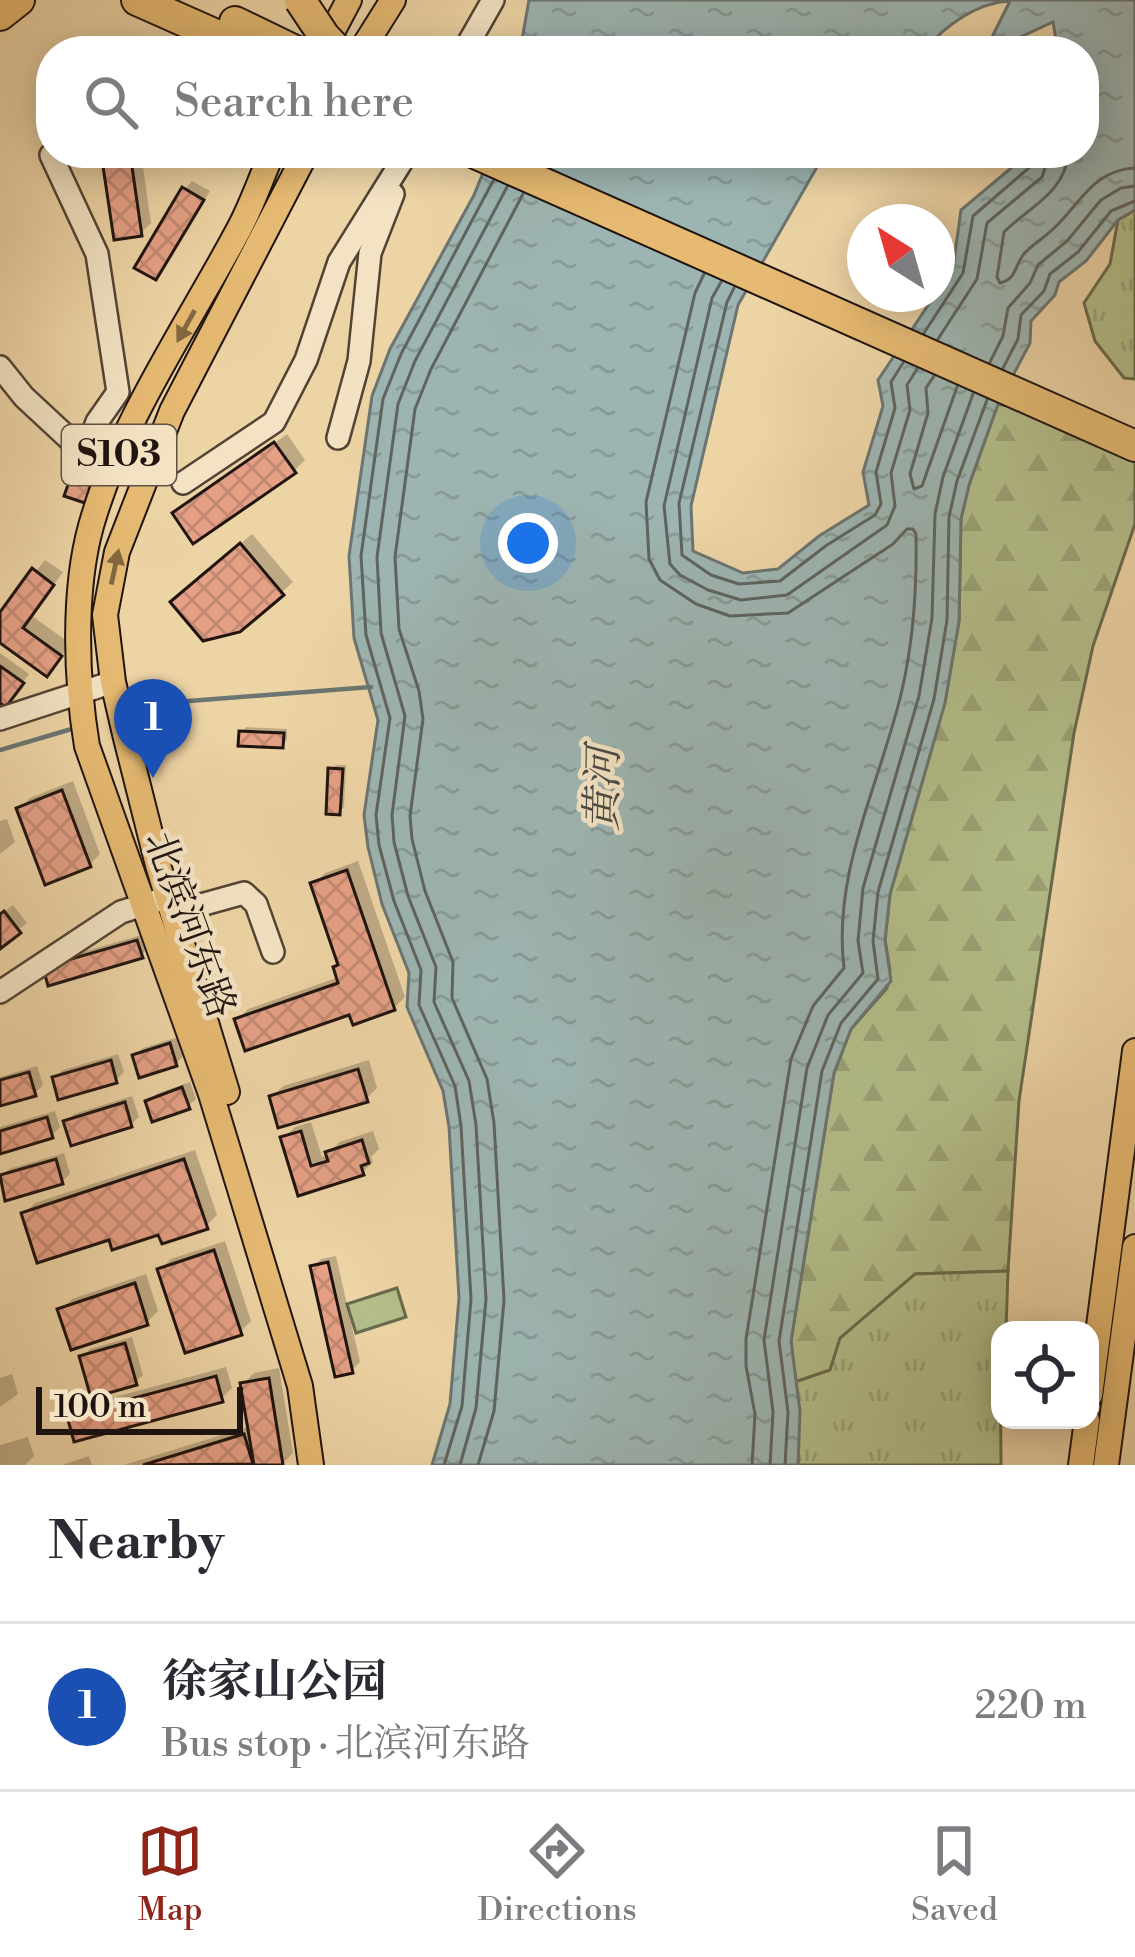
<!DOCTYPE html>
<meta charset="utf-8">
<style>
body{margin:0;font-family:"Libre Bodoni","Noto Serif SC",serif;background:#f2f2f3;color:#2b2b33}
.controls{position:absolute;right:36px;bottom:36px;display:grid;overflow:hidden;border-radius:24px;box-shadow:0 6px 30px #0003}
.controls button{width:108px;height:108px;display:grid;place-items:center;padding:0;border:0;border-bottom:3px solid #e1e1e2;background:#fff;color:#2b2b33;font:60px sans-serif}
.compass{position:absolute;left:847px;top:204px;width:108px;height:108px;border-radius:50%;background:#fff;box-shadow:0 6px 30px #0003;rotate:323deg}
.scale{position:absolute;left:36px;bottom:30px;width:207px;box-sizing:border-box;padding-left:12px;border:6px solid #1f140f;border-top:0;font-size:33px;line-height:42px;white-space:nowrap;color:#1f140f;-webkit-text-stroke:9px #f3e3c4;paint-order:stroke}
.you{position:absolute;left:528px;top:543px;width:42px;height:42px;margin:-30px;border:9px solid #fff;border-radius:50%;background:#1a73e8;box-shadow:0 0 0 18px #1a73e833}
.badge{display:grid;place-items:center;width:78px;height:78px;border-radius:50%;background:#8f2418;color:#fff;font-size:39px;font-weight:700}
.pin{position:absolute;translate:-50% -99px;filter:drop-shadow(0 3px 6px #0008)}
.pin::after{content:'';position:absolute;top:63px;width:42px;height:36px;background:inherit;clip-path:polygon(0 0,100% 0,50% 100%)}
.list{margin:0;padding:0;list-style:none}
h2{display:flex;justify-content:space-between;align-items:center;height:156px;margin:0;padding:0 48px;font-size:51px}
h2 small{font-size:39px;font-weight:400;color:#7c7c81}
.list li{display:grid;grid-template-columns:78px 1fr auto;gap:36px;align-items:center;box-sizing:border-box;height:168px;padding:0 48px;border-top:3px solid #e1e1e2}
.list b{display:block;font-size:45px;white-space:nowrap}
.list p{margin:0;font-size:39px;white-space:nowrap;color:#7c7c81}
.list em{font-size:39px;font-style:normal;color:#7c7c81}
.icon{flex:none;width:66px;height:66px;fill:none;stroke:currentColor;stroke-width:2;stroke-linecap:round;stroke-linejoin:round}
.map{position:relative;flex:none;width:1135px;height:1465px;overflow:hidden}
.search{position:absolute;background:#fff;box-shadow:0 6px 30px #0003;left:36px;right:36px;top:36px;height:132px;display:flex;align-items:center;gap:30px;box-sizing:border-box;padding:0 42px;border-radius:48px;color:#7c7c81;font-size:45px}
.sheet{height:324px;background:#fff}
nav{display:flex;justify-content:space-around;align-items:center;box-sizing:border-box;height:168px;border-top:3px solid #e1e1e2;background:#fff;font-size:33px;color:#7c7c81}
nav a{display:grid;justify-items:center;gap:6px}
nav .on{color:#8f2418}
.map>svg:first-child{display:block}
.grass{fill:#b3be8a;stroke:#69694c;stroke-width:3}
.forest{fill:url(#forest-firs);stroke:#69694c;stroke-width:3}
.park{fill:url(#park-tufts);stroke:#69694c;stroke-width:3}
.water{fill:url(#water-ripples);stroke:#6b7571;stroke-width:3}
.shadow{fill:#0003}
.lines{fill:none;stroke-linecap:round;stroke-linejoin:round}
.shore{stroke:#5e6460;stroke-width:3}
.stream{stroke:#6b7571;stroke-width:4.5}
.building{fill:url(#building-cross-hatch);stroke:#1f140f;stroke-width:3}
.minor-casing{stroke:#524434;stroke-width:26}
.major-casing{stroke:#1f140f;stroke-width:28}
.highway-casing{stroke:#1f140f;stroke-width:34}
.minor{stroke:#f3e3c4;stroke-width:21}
.major{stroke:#e6ba72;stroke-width:24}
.highway{stroke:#e6ba72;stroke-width:30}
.highway-bridge-casing{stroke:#1f140f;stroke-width:34;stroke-linecap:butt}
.highway-bridge{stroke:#e6ba72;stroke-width:30}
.oneway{fill:#826740}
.labels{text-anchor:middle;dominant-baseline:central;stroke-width:9;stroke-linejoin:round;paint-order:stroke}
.shield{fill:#f3e3c4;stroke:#5f5245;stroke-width:3}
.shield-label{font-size:36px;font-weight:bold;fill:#1f140f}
.street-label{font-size:39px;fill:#1f140f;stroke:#f3e3c4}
.water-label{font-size:42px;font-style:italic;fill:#4b4c48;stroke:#f3e3c4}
</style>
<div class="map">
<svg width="1135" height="1465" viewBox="0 0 1135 1465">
<defs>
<pattern id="forest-firs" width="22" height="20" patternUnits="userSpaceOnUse" patternTransform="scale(3)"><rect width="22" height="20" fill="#b3be8a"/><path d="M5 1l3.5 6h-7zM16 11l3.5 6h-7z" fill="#9aa276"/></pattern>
<pattern id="park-tufts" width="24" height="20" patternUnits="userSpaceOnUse" patternTransform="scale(3)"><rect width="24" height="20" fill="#b3be8a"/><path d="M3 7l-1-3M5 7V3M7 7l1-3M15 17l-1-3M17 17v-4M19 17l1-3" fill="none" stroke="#9aa276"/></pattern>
<pattern id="water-ripples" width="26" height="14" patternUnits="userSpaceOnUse" patternTransform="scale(3)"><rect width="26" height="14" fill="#9db5b2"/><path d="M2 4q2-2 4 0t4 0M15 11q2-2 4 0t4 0" fill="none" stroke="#879b98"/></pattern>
<pattern id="building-cross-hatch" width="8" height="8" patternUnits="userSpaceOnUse" patternTransform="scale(3)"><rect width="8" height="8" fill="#e5a086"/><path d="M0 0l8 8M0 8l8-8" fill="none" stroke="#c48972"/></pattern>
</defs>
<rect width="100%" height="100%" fill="#edd4a5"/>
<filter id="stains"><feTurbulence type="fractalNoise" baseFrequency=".00167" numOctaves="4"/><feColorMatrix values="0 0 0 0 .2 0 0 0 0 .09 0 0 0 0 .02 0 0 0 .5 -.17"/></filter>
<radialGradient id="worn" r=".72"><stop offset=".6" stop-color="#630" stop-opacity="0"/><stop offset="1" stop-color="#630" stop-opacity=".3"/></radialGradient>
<polygon class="grass" points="397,1288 406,1317 356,1333 347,1304"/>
<polygon class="forest" points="998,404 1042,413 1135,459 1135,524 1093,646 1074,733 1019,1101 1008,1271 915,1274 830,1370 795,1382 791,1341 834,1073 851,1029 887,988 890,970 885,940 890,894 945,702 959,621 961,519 969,485"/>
<g class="park">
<polygon points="1135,210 1135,379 1124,378 1095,341 1084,303 1110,264 1118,220"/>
<polygon points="1008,1271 1006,1330 1000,1330 1001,1465 798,1465 795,1382 830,1370 840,1338 915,1274"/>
</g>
<path class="water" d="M529 0H1135V210L1118 220 1086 261 1059 282 1055 295 1031 321 1030 343 998 404 969 485 961 519 959 621 945 703 890 894 885 940 891 981 851 1029 834 1073 791 1341 800 1411 798 1465H432L450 1404 459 1298 449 1127 443 1091 407 1007 409 973 382 904 368 847 364 815 378 720 354 638 349 556 372 396 390 349 474 195 491 153H825L738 305 691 506 693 551 743 573 778 569 819 536 869 505 863 472 883 406 878 380 953 268 961 210 1029 153H1084V51H1058L1053 22 990 51 993 35 1010 1C978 2 944 26 924 51H520Z"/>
<g class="shadow">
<polygon points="104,153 141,153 151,223 140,234"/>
<polygon points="192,181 210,191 156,277 185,189"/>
<polygon points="287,434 305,460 294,471 176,513"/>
<polygon points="81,465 97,471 84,499 77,470"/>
<polygon points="252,534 293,582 282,592 185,591"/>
<polygon points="45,560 63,572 32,616 71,644 47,673 0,639 0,617"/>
<polygon points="0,653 29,674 13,696 0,699"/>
<polygon points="246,727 287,729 287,740 282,745 242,732"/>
<polygon points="336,765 346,765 344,807 339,812 331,770"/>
<polygon points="73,781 100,854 89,865 19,809 30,798"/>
<polygon points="7,819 15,842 0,854 0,821"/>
<polygon points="358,861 405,997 394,1008 237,1020 248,1009 339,977 341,963 314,884 325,873"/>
<polygon points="13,905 27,923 0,945 0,915"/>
<polygon points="145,934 149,947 141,955 50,982 54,960"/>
<polygon points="178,1037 183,1056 176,1064 135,1056 143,1048"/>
<polygon points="118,1054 124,1072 116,1080 55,1078 63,1070"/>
<polygon points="369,1060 377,1088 366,1099 272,1097 283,1086"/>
<polygon points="37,1066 43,1085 35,1093 0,1103 0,1077"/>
<polygon points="190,1082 196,1099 188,1106 148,1101 156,1094"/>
<polygon points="132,1096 139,1117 131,1124 67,1122 74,1114"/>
<polygon points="55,1111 60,1127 52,1135 0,1151 0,1127"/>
<polygon points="311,1122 322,1157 329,1155 339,1142 373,1131 379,1149 371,1157 373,1162 362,1173 300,1192 284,1138 295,1127"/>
<polygon points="195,1150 217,1215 206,1226 160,1231 24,1214 35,1203"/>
<polygon points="64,1153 70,1174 62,1181 1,1177 9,1169"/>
<polygon points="225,1241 251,1321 240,1332 160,1270 171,1259"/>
<polygon points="336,1256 360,1362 352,1370 313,1267 321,1259"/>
<polygon points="146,1274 158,1311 147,1322 61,1310 72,1299"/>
<polygon points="132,1337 143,1375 135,1382 82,1357 90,1349"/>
<polygon points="226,1367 232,1388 221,1399 71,1417 82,1406"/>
<polygon points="279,1368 293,1453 282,1464 257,1465 256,1457 238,1465 124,1465 251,1426 243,1384 254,1373"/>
<polygon points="12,1374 18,1394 0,1407 0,1378"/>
<polygon points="28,1437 34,1456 25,1465 0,1465 0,1445"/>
<polygon points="89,1456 92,1465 64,1465 65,1464"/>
</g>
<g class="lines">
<g class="shore">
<path d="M1068 153C1066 192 1029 207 1004 232L997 277 1000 283C1016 279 1014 268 1023 255 1031 245 1043 239 1052 230 1080 205 1092 170 1135 168"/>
<path d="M704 274 695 293 646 502 649 559 660 580 696 604 730 616 788 613 893 544 907 529H913L916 534C917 587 914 638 902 690 881 782 832 871 844 968L813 1006 791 1059 746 1339V1366L755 1414 752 1465"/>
<polyline points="721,282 712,298 664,506 670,564 680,575 708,590 741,600 787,595 887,525 895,506 891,473 910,410 907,385 917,369"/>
<polyline points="734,288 727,302 679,503 682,555 711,575 739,584 780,581 827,545 875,515 881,504 876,472 895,408 891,382 903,363"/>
<polyline points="924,333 963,273 973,216 1031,166 1035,153"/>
<polyline points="938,339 977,279 987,223 1042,177 1050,153"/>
<polyline points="990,362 1003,336 1008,308 1030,283 1038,265 1067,241 1101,200 1121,188 1135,186"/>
<polyline points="1003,368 1018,339 1021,315 1044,291 1050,274 1078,252 1111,211 1135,201"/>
<polyline points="934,376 926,388 928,413 910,474 914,489 922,486 957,387"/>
<polyline points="444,1465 462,1406 471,1299 461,1126 455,1086 419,1005 421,970 394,901 379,845 376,815 390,718 366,635 361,556 383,399 401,354 493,181"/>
<polyline points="460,1465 476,1408 486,1299 476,1125 469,1081 434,1002 436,967 408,896 394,842 392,815 405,716 381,633 377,557 398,404 415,361 507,187"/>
<polyline points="478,1465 494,1411 504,1300 494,1123 487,1079 452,998 453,962 425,891 412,839 410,816 423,719 419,691 399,629 395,557 415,409 431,369 523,194"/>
<polyline points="770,1465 773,1412 764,1340 807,1068 828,1015 863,973 858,941 863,888 919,696 932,618 935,514 943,477 973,394"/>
<polyline points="785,1465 788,1412 779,1341 822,1071 841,1023 878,979 873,941 878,892 934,699 947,620 949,517 957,481 987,400"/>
</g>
<g class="stream">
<polyline points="127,716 189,701 371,687"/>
<polyline points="0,750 75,728"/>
</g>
</g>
<g class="building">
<polygon points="101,153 130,153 142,236 114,240"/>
<polygon points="182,187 204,200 156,280 134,268"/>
<polygon points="274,442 296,473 193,544 172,513"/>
<polygon points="74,468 94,475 85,503 64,496"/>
<polygon points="240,543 284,595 240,632 203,641 170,602"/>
<polygon points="32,568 54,585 23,628 62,656 47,677 0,643 0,612"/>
<polygon points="0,666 24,683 6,707 0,703"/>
<polygon points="239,731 284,733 283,748 238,746"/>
<polygon points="328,768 343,769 340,815 326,814"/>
<polygon points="62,790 91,867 45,885 16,808"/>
<polygon points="347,870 395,1010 353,1025 349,1015 245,1051 234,1019 338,983 333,967 338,965 310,883"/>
<polygon points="4,911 21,933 0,949 0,914"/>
<polygon points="137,940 143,958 48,986 43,967"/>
<polygon points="170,1043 177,1066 139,1078 132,1055"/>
<polygon points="111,1060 117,1083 58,1100 52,1077"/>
<polygon points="358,1069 368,1102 278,1128 269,1096"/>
<polygon points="29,1072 36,1096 0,1106 0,1080"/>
<polygon points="182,1087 190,1109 152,1122 145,1101"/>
<polygon points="125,1102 132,1127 71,1146 63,1121"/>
<polygon points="47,1117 53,1138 0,1154 0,1131"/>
<polygon points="301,1131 311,1166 328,1161 325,1152 362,1140 369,1163 361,1166 364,1175 298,1196 280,1137"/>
<polygon points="56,1159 63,1184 5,1201 0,1175"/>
<polygon points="184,1159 208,1229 162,1244 158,1235 112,1250 109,1240 37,1263 21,1213"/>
<polygon points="214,1250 242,1335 185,1353 157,1269"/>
<polygon points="328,1262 353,1373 335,1377 310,1266"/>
<polygon points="135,1283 148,1325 71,1350 57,1309"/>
<polygon points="125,1343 137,1385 91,1398 79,1356"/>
<polygon points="216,1376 223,1402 74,1442 67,1416"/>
<polygon points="269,1378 283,1465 254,1465 240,1383"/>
<polygon points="244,1434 253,1464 143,1465"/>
</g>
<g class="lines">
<g class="minor-casing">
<g id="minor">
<polyline points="464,51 493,0"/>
<polyline points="51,155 97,254 118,392 97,422 85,454"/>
<polyline points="0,367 24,397 95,463"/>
<polyline points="338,438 359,361 370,253 393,194"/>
<polyline points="183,483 274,422 306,360 339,262 407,153"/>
<polyline points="0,719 113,682"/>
<polyline points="172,913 244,893 256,904 273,952"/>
<polyline points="0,992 121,912 156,901"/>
</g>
</g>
<g class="major-casing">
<g id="major">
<polyline points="322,51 349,0"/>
<polyline points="361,51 393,0"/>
<path d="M272 153C261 178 252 205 239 229 188 325 121 420 91 526 73 591 76 680 87 746L211 1094 300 1386 311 1465"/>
<polyline points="227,1092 158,865 126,738 113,682 105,615 117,552 172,411 306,153"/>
<polyline points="1090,1395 1135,1051"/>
<polyline points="1081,1465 1087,1420"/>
<polyline points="1106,1465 1135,1247"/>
</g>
</g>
<g class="highway-casing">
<g id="highway">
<polyline points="137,0 252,51"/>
<polyline points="0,15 19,0"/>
<polyline points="235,22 295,51"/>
<polyline points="475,153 1135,446"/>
</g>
</g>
<use href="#minor" class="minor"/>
<use href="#major" class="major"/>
<use href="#highway" class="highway"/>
<g class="highway-bridge-casing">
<polyline id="highway-bridge" points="300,0 324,36 338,51"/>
</g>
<use href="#highway-bridge" class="highway-bridge"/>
</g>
<defs><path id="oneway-solid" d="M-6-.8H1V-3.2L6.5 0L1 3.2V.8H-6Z" transform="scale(3)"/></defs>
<g class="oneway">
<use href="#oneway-solid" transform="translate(186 326) rotate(119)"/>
<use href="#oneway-solid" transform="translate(115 567) rotate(-78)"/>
</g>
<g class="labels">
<rect class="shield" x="62" y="425" width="114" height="60" rx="9"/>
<g class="shield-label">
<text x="119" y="455">S103</text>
</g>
<g class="street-label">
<text transform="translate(189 925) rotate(70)">北滨河东路</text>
</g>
<g class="water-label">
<text transform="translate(604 789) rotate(-89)">黄河</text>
</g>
</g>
<rect width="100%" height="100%" filter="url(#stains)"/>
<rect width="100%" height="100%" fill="url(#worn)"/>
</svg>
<div class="controls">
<button><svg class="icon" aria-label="locate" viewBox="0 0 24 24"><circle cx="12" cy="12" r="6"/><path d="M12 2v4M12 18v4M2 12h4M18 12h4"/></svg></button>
</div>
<svg class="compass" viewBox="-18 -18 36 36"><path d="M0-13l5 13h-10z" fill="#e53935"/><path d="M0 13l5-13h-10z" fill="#7c7c81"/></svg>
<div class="scale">100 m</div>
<div class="you"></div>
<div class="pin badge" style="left:153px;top:778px;background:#1a4fb4">1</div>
<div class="search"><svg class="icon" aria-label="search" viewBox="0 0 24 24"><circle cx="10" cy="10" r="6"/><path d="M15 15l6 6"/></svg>Search here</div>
</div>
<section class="sheet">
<h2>Nearby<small></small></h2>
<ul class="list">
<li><span class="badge" style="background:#1a4fb4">1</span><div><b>徐家山公园</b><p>Bus stop · 北滨河东路</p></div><em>220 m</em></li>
</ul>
</section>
<nav>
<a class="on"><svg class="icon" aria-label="map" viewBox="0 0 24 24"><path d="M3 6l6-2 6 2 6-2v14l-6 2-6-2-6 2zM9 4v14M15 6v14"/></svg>Map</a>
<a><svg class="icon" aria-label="directions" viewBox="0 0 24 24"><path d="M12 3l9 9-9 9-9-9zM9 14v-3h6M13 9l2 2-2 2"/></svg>Directions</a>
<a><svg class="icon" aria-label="saved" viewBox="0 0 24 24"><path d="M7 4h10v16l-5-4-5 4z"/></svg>Saved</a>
</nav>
